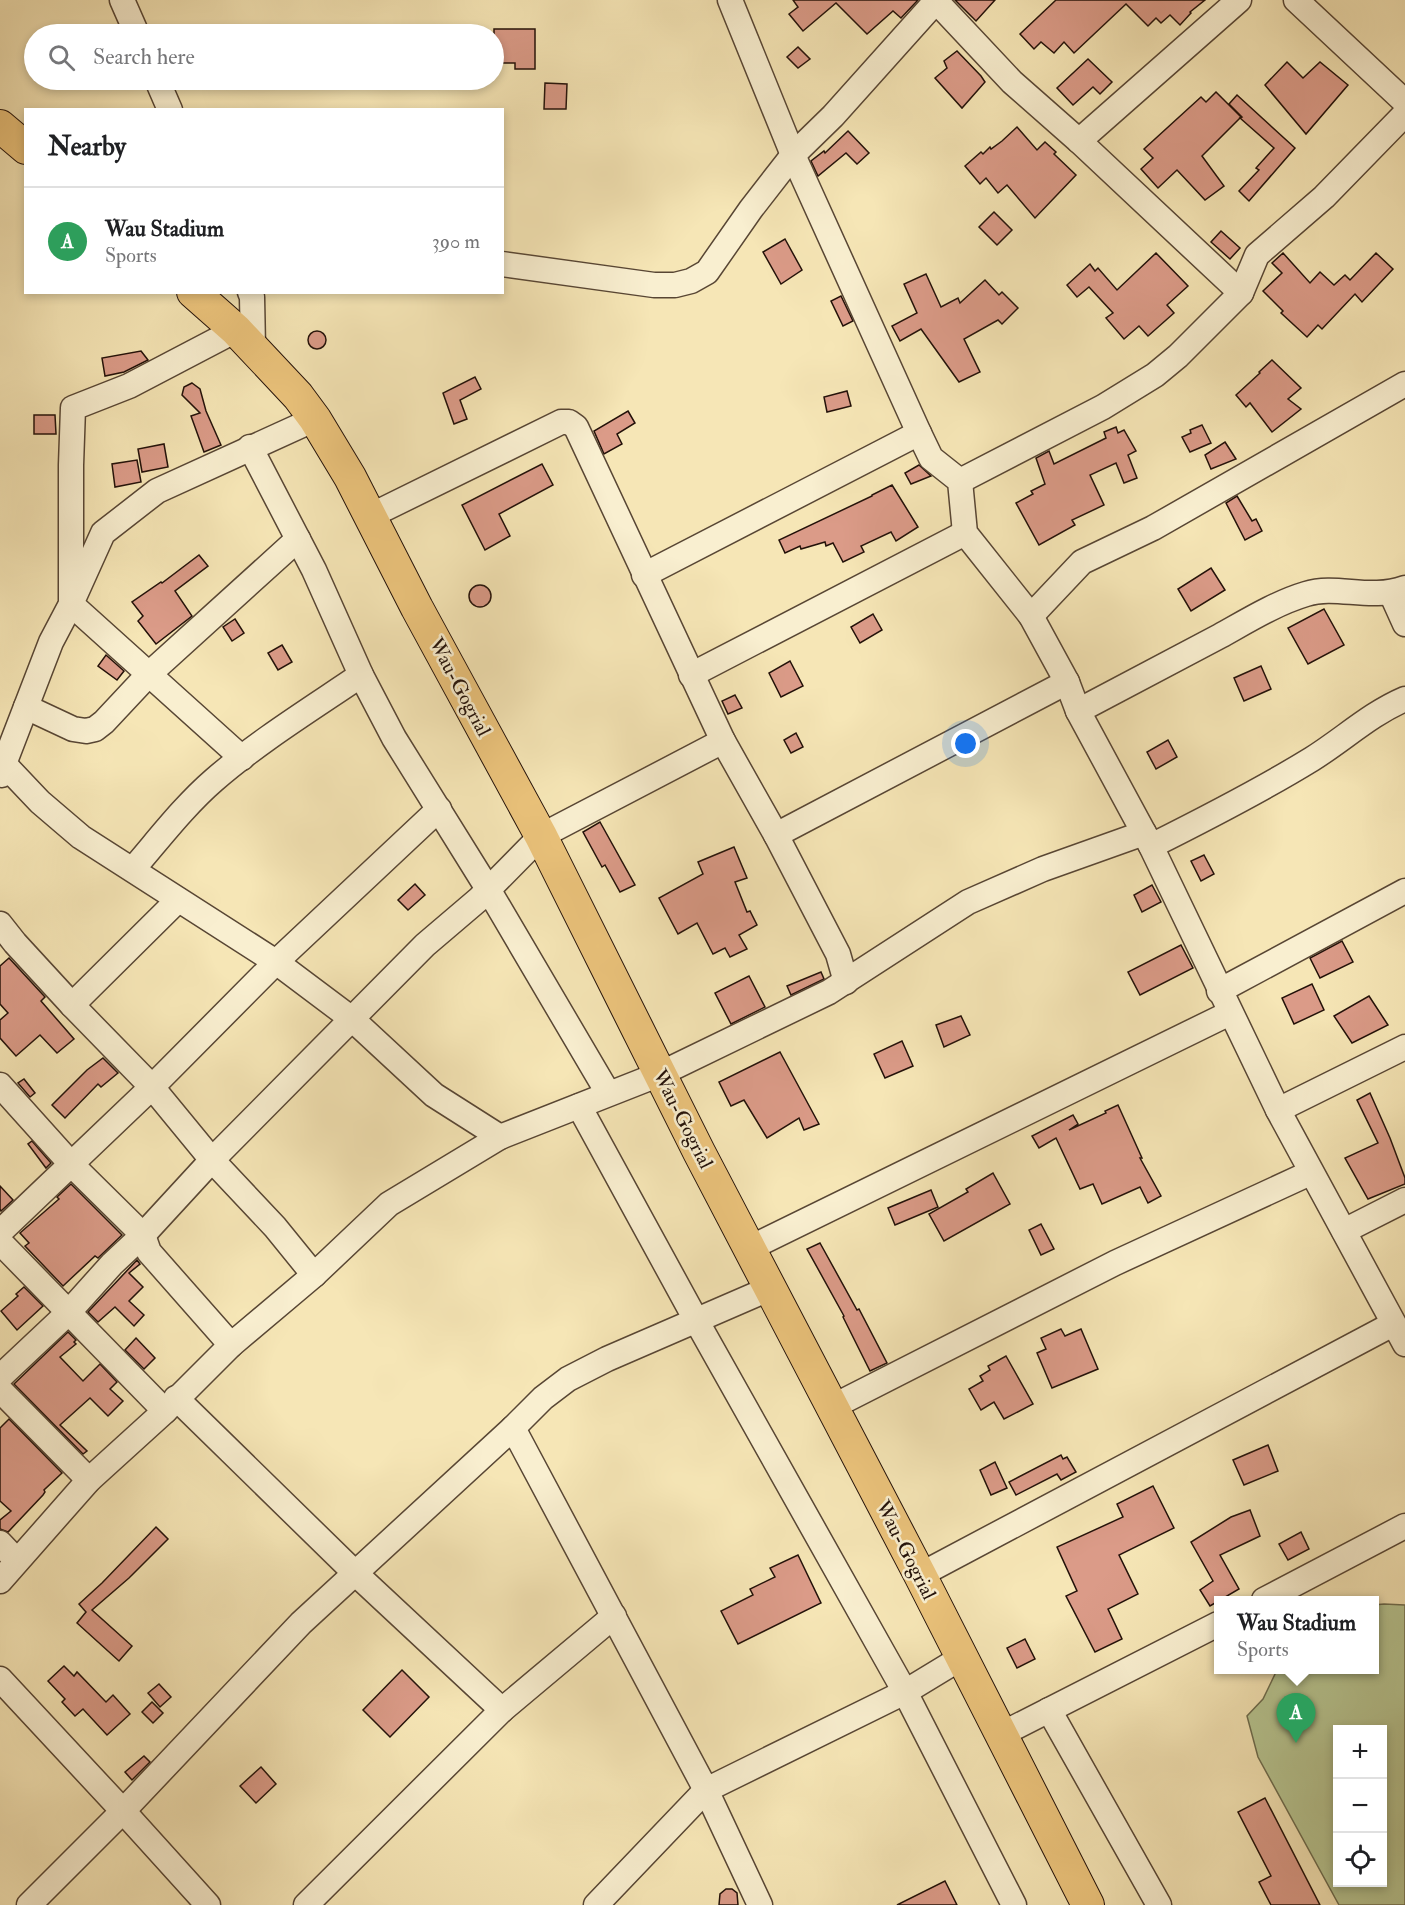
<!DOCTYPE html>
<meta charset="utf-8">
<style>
body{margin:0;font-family:"IM FELL Double Pica",serif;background:#f2f2f2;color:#202124}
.controls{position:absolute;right:18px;bottom:18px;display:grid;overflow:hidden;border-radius:0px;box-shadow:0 3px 9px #0003}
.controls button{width:54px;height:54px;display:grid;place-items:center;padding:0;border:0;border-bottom:2px solid #e0e0e0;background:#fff;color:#202124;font:30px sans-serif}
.you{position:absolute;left:966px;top:744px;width:21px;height:21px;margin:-15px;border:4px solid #fff;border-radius:50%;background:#1a73e8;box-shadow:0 0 0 9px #1a73e833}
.badge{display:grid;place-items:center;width:39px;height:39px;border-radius:50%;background:#ea580c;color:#fff;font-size:20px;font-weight:700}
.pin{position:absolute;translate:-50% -50px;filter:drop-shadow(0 2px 3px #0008)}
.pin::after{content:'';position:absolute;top:32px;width:21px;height:18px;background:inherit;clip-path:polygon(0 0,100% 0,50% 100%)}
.popup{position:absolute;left:1214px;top:1596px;width:165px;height:78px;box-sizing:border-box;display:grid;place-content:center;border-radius:0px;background:#fff;filter:drop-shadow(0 2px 4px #0005);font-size:20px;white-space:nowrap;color:#757577}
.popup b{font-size:22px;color:#202124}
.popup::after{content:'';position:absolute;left:50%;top:100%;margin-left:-12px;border:12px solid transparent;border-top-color:#fff}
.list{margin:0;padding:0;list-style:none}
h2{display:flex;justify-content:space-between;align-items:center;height:78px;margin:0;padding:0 24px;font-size:26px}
h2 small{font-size:20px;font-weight:400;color:#757577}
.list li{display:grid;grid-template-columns:39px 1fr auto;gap:18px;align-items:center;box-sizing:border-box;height:108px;padding:0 24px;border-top:2px solid #e0e0e0}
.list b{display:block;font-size:22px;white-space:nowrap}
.list p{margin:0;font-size:20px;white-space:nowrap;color:#757577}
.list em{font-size:20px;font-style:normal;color:#757577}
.icon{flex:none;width:33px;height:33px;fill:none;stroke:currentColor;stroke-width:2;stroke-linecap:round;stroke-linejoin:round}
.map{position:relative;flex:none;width:1405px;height:1905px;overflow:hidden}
.search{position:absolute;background:#fff;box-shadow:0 3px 9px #0003;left:24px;top:24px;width:480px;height:66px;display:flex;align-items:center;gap:15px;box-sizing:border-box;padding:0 21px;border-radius:33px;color:#757577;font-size:22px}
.panel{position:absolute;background:#fff;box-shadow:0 3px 9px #0003;left:24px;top:108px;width:480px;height:186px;border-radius:0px}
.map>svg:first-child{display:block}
.green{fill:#b7c692;stroke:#6d6c4e;stroke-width:1.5;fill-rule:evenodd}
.building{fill:#db9b88;stroke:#231109;stroke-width:1.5}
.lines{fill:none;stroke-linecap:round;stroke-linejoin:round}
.minor-casing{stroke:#584634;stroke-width:27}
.major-casing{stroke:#231109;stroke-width:34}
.minor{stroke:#f9efd0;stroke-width:24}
.major{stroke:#ebc37b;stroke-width:32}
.labels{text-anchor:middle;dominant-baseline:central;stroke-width:5;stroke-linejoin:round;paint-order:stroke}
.street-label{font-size:20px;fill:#231109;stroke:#f9efd0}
</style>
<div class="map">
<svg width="1405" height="1905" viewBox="0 0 1405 1905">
<rect width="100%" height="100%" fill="#f6e6b6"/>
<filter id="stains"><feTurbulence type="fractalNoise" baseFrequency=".00333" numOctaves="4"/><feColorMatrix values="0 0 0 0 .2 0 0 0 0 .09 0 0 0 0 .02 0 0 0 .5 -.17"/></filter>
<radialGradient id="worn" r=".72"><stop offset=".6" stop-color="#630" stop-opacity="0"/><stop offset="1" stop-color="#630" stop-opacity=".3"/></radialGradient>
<path class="green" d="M1384 1604 1405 1605V1905H1339L1258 1757 1247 1716 1263 1699 1277 1670H1374V1605ZM1338 1730H1382V1882H1338Z"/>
<g class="building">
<polygon points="793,0 918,0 901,18 893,11 867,34 836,3 803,31 789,14 798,7"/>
<polygon points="955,0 995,0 976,21"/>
<polygon points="1056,0 1205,0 1190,12 1191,13 1180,25 1170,15 1161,23 1156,18 1148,26 1126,4 1074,53 1064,42 1054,53 1041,42 1034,49 1020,34"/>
<polygon points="494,29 535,29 535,69 515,69 515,63 494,63"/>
<polygon points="798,47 810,59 798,68 787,57"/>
<polygon points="957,51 981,76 985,82 962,108 935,78 947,68 944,61"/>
<polygon points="1088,59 1112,82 1100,94 1093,87 1073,105 1057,88"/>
<polygon points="1287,62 1303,78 1320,62 1348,85 1306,134 1265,85"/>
<polygon points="545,83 567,84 566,109 544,109"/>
<polygon points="1216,92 1241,117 1202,156 1224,186 1205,200 1177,170 1158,188 1141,169 1153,158 1144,149 1201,97 1206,102"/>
<polygon points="1237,95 1295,148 1249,201 1239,191 1259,170 1256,168 1274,148 1240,118 1242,117 1229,104"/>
<polygon points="1017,127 1037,150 1045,142 1056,152 1054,154 1076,175 1035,218 1007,185 998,193 986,178 980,184 965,166 981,152 983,154 990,147 991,149 1002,141"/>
<polygon points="848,131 869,153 857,164 846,153 818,176 811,161 824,151 825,153"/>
<polygon points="994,212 1012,230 997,245 979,227"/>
<polygon points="1221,231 1240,248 1230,259 1211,242"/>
<polygon points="785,239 802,270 781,284 763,252"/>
<polygon points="1156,253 1188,286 1167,305 1174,313 1148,336 1139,326 1124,339 1106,318 1113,313 1089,287 1077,297 1067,285 1090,264 1095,271 1098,268 1117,290"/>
<polygon points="1283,253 1310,283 1320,272 1334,285 1345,275 1350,280 1376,253 1393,269 1362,302 1355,294 1322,329 1318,325 1307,337 1281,313 1283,311 1263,291 1282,273 1272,263"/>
<polygon points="926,274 941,307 958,298 960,303 985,280 999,295 1002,292 1018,308 1002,324 998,320 964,339 980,372 959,382 921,329 900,341 892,326 917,313 904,284"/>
<polygon points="841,296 853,321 843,326 831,301"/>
<circle cx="317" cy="340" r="9"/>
<polygon points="141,351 148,360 124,372 105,376 102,358"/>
<polygon points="1272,360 1301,388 1288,399 1301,409 1272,432 1250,403 1246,407 1236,395 1260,373 1259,372"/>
<polygon points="475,377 481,389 460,400 467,419 454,424 443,393"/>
<polygon points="192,383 200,389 206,411 221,445 204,452 191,416 200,413 182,395 184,387"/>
<polygon points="847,391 851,406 827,412 824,397"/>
<polygon points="628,411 635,423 617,434 622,444 604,454 594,431"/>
<polygon points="34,415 55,415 56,434 34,434"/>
<polygon points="1202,425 1211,443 1190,452 1182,437 1191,433 1190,430"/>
<polygon points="1116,427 1118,433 1124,430 1136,451 1128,455 1137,478 1124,483 1116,463 1090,475 1104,505 1072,520 1075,525 1039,545 1016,503 1033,494 1031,491 1045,484 1036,458 1049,451 1054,464 1106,438 1104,432"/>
<polygon points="1225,442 1236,459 1211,469 1205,455"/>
<polygon points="164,444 168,467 142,472 138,449"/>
<polygon points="137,460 141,482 115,487 112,464"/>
<polygon points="542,464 553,485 499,514 510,536 485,550 462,505"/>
<polygon points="919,465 931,476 911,484 905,473"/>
<polygon points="892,485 918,527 896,541 891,532 861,546 864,552 843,562 833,543 826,546 825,542 801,549 800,546 785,553 779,540 872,496 872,495"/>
<polygon points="1237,496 1252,521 1256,519 1262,531 1245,540 1226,503"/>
<polygon points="199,555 208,566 175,591 192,616 156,644 138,621 143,616 132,602 161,582 162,583"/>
<polygon points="1211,568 1225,590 1191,611 1178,589"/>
<circle cx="480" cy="596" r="11"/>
<polygon points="1324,609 1344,645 1308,664 1288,628"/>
<polygon points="873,614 882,630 860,643 851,627"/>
<polygon points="235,619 244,633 232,641 223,627"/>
<polygon points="282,645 292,662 278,670 268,653"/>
<polygon points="106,655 124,671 117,680 98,666"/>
<polygon points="790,661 803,686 781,697 769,673"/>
<polygon points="1261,666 1271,689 1244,701 1234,678"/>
<polygon points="735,695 742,708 728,714 722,701"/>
<polygon points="796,733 803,747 791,753 784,740"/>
<polygon points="1168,740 1177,757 1156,769 1147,752"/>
<polygon points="600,822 635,885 620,892 605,865 602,867 583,832"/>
<polygon points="734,847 747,878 735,882 747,912 750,911 757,925 739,935 747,949 730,957 725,948 713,954 697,923 678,934 659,898 703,874 698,862"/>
<polygon points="1204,855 1214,874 1201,881 1191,861"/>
<polygon points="415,884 425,895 408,910 398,900"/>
<polygon points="1152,885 1161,902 1142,912 1134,895"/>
<polygon points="1342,941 1353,962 1320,978 1310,958"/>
<polygon points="1181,945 1193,968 1140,995 1128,972"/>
<polygon points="9,958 45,997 41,1001 74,1039 57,1053 40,1035 16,1056 0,1038 0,1020 8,1013 0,1004 0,966"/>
<polygon points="821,972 824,979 791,995 787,986"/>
<polygon points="749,976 765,1007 731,1024 715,993"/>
<polygon points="1312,984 1324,1010 1294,1024 1282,998"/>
<polygon points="1369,996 1388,1025 1352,1043 1334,1016"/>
<polygon points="961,1016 970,1035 944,1047 936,1025"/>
<polygon points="902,1041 913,1066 885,1078 874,1054"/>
<polygon points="780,1052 819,1124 804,1130 799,1118 767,1138 744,1100 731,1106 719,1082"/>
<polygon points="103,1058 118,1073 101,1087 98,1084 65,1118 52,1105 87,1070"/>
<polygon points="24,1079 35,1093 30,1097 18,1083"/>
<polygon points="1370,1093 1390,1138 1405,1178 1405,1184 1368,1199 1345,1158 1378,1143 1357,1100"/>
<polygon points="1118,1105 1142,1158 1140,1158 1161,1196 1148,1203 1140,1187 1102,1204 1093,1184 1080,1189 1056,1138 1039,1148 1032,1136 1073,1115 1078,1124 1069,1130 1106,1113 1105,1111"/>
<polygon points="32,1141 51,1163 46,1168 28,1144"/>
<polygon points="993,1173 1010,1204 944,1241 929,1214 968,1192 966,1189"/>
<polygon points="71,1184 122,1235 98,1258 95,1256 63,1286 25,1246 29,1243 20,1233 59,1199 57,1197"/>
<polygon points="0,1186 13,1200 1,1211 0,1209"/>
<polygon points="931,1190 938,1207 895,1225 888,1208"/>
<polygon points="1041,1224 1054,1249 1041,1255 1029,1230"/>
<polygon points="820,1243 857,1310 859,1309 887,1363 870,1371 843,1317 844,1316 807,1249"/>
<polygon points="137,1260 140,1264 129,1273 143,1287 129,1301 144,1315 134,1326 115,1307 98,1322 88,1312"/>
<polygon points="24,1287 43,1306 17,1330 1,1311 18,1296 16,1294"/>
<polygon points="1061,1329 1065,1336 1081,1329 1098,1369 1052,1388 1037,1353 1046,1349 1041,1338"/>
<polygon points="68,1332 76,1340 74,1342 76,1344 60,1357 83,1381 100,1364 117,1382 110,1389 123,1401 108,1416 90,1398 60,1425 87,1451 83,1454 14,1384"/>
<polygon points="136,1338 155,1358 144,1369 125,1350"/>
<polygon points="1006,1356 1033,1404 1004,1419 994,1402 981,1410 969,1389 983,1381 980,1376 990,1370 988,1366"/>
<polygon points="9,1419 62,1473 44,1490 45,1492 43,1495 8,1532 0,1529 0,1520 11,1511 0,1501 0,1428"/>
<polygon points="1268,1445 1278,1471 1244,1485 1233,1460"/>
<polygon points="1061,1455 1063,1459 1067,1457 1076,1472 1061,1480 1057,1474 1016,1495 1009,1482"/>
<polygon points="995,1462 1007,1488 991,1495 980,1470"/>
<polygon points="1153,1486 1174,1528 1119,1555 1138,1594 1108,1609 1122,1639 1095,1652 1066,1596 1077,1591 1057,1547 1123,1517 1117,1504"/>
<polygon points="1250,1510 1260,1536 1220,1555 1239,1589 1210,1606 1200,1590 1213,1581 1191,1542 1231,1517"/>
<polygon points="156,1527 168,1539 129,1578 92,1610 132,1646 119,1661 77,1623 86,1612 79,1604 102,1583"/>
<polygon points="1301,1532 1309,1549 1288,1560 1279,1544"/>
<polygon points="798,1555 821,1603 738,1644 721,1611 753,1595 750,1589 775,1577 770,1568"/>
<polygon points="1025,1639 1035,1659 1017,1668 1007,1648"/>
<polygon points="64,1666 74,1676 77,1672 106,1702 113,1695 130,1714 107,1735 83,1709 75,1716 62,1702 65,1699 48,1681"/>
<polygon points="402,1670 429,1697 390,1737 363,1710"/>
<polygon points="159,1684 171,1697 160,1707 148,1693"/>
<polygon points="152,1702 163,1713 153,1723 142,1712"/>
<polygon points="144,1756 150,1762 132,1780 125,1772"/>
<polygon points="261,1767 276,1784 256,1803 240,1786"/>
<polygon points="1265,1798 1320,1905 1271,1905 1259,1882 1271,1876 1238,1812"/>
<polygon points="945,1881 957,1905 897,1905"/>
<polygon points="726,1889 732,1889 737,1893 738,1905 719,1905 720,1894"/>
</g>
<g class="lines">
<g class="minor-casing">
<g id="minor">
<polyline points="122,0 137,34"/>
<polyline points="730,0 793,155 919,433 931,458 960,481 965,533 1031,616 1067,682 1078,711"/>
<polyline points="935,0 1012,82 1079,141 1241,293"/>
<polyline points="1296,0 1405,102"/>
<polyline points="157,80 170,110"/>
<polyline points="1079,141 1239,0"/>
<polyline points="502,264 654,285 675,285 691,281 707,272 751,209 793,155 833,116 937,0"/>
<polyline points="250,292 252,297 253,348"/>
<polyline points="250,447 314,570 361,675 394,738 488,889 608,1093"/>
<polyline points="960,481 1103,407 1155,375 1178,356 1241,293 1257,255 1324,197 1405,114"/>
<polyline points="370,516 561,422 569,422 576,427 723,741 776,835 838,954 846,982"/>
<polyline points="644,575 919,433"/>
<path d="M1405 588C1369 601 1337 584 1306 594 1276 603 1247 621 1220 636 1172 661 1125 686 1078 711L1151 846 1278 1110 1405 1344"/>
<polyline points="1391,593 1405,624"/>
<polyline points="1031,616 1082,562 1153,528 1405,384"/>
<polyline points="691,675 965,533"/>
<polyline points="26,707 73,729 86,731 95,729 104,722 148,675 298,539"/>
<polyline points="0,757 4,764 40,802 81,837 276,962 352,1019 434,1095 500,1137"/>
<polyline points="242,758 71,604 103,533 157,491 315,419"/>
<polyline points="2,775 4,764 51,642 71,604 71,465 73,408 129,386 236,330"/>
<polyline points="776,835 1067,682"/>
<path d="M1151 846C1205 819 1260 791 1312 759 1344 739 1370 714 1405 699"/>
<path d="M133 869C159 839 184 806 214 780 259 741 311 709 361 675"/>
<polyline points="0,924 15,943 72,1005 152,1087 212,1160 275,1227 314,1275"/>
<polyline points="1219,991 1405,891"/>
<polyline points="72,1005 178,900"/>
<polyline points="0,1085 71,1164 143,1235 149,1252 231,1345"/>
<polyline points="579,1106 696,1320 905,1692 1014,1905"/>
<polyline points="1278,1110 1405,1047"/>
<polyline points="1344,1231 1405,1200"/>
<polyline points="0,1232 152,1087 276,962 439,809"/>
<polyline points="0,1242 165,1411"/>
<polyline points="750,1248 1230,1013"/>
<polyline points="0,1377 68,1313 112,1264 143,1235 212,1160 425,945 479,899 541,836 723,741"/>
<polyline points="0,1390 89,1480"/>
<polyline points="176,1398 355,1573 502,1710"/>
<polyline points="832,1407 1115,1263 1310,1173"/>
<polyline points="513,1428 706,1790 760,1905"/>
<polyline points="0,1543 17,1561"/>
<polyline points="920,1575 1393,1324"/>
<polyline points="0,1581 89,1480 165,1411 231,1345 314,1275 389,1204 500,1137 660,1074 829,992 968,902 1043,869 1144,833"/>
<polyline points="1264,1600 1405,1526"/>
<polyline points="0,1679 123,1811 208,1905"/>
<polyline points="1049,1710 1159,1905"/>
<polyline points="1000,1735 1218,1624"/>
<polyline points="29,1905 123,1811 301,1623 513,1428 543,1398 568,1379 607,1359 771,1288"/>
<polyline points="306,1905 502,1710 614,1616"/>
<polyline points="596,1905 706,1790 905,1692 961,1658"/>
</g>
</g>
<g class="major-casing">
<g id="major">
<polyline points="0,126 26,148"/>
<polyline points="193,292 236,330 298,396 315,419 350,477 417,608 541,836 699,1152 920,1575 1088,1905"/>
</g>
</g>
<use href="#minor" class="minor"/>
<use href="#major" class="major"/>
</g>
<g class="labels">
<g class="street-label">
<text transform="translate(460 687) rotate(62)">Wau-Gogrial</text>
<text transform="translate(683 1119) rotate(63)">Wau-Gogrial</text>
<text transform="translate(906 1550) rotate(63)">Wau-Gogrial</text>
</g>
</g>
<rect width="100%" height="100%" filter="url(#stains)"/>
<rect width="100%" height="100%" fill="url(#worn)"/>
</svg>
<div class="controls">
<button>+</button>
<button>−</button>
<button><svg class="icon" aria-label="locate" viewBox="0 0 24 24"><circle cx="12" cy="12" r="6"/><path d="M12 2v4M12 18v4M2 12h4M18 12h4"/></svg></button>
</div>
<div class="you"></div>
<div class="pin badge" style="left:1296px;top:1743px;background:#2e9e5b">A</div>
<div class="popup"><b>Wau Stadium</b>Sports</div>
<div class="search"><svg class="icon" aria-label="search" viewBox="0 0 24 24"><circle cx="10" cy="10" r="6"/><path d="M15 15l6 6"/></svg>Search here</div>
<section class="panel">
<h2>Nearby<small></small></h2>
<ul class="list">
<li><span class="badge" style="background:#2e9e5b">A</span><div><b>Wau Stadium</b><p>Sports</p></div><em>390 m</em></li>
</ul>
</section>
</div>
